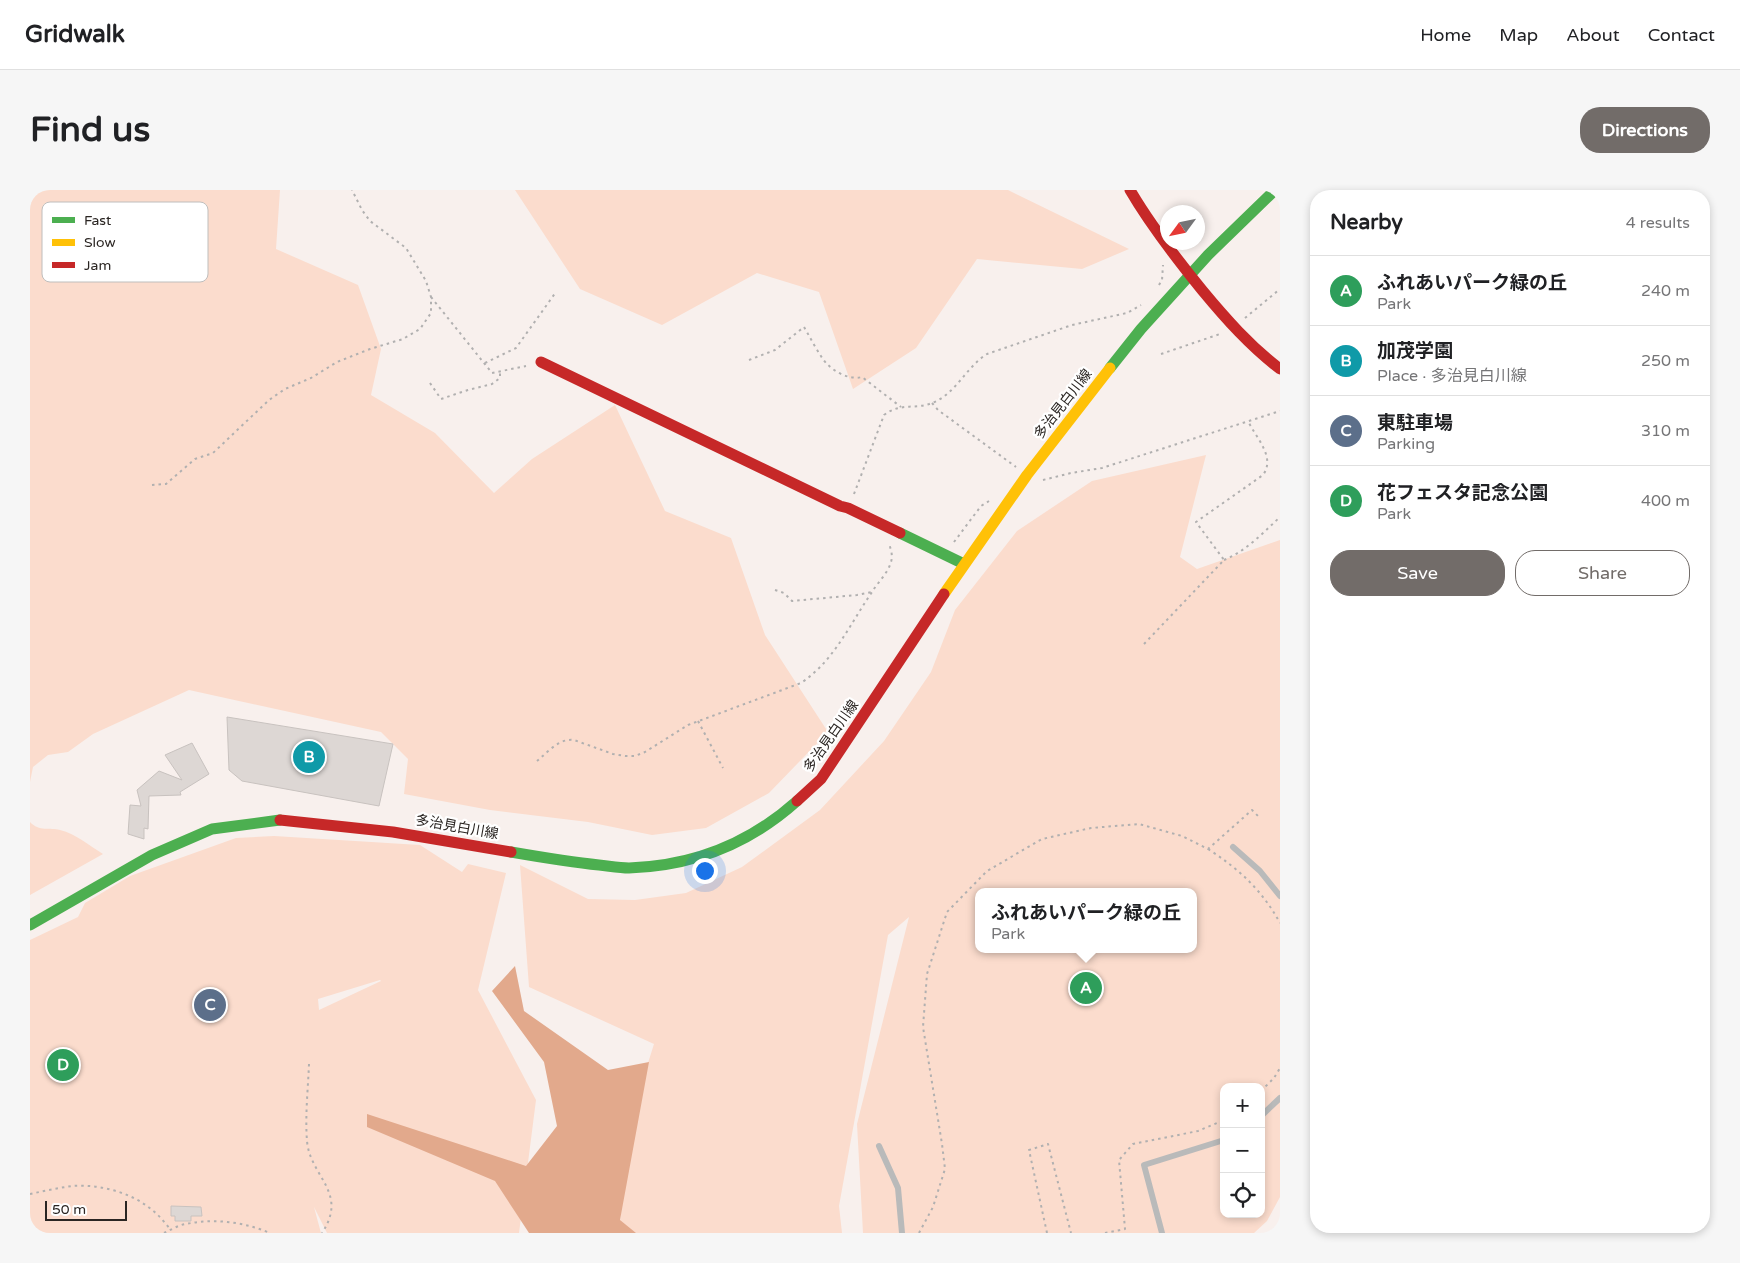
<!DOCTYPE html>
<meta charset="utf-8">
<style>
body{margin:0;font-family:"Varela Round","Noto Sans JP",sans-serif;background:#f6f6f6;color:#202124}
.controls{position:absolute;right:15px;bottom:15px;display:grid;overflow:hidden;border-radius:10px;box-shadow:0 2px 8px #0003}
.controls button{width:45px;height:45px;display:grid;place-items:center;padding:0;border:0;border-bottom:1px solid #e0e0e0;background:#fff;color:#202124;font:25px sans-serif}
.compass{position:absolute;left:1130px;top:15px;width:45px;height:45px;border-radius:50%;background:#fff;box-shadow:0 2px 8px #0003;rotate:237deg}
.scale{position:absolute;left:15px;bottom:12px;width:82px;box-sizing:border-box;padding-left:5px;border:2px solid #2a2522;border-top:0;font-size:14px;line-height:18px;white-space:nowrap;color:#2a2522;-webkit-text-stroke:4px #fff;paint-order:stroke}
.you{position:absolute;left:674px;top:680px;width:18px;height:18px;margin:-12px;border:4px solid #fff;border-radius:50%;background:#1a73e8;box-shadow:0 0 0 8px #1a73e833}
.badge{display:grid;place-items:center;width:32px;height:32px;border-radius:50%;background:#726c69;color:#fff;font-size:16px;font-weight:700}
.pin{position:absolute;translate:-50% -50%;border:2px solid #fff;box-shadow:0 1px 5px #0006}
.popup{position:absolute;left:945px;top:698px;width:222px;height:65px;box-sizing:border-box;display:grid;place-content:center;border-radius:10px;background:#fff;filter:drop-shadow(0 1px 4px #0005);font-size:16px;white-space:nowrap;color:#757577}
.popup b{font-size:19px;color:#202124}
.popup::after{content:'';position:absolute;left:50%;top:100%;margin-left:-10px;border:10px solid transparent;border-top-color:#fff}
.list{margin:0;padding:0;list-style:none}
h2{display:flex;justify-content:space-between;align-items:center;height:65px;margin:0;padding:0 20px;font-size:21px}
h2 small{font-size:16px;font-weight:400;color:#757577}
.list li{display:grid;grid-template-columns:32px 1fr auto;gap:15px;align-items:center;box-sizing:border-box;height:70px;padding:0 20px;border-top:1px solid #e0e0e0}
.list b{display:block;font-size:19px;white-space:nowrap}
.list p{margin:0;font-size:16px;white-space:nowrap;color:#757577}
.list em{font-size:16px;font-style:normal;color:#757577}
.actions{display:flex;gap:10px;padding:15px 20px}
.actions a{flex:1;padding:11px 0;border:1px solid #726c69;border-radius:20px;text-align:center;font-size:18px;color:#726c69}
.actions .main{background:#726c69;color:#fff}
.icon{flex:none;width:28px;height:28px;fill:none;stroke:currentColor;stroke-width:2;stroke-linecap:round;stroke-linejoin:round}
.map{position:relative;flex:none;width:1250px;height:1043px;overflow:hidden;border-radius:20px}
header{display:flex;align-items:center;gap:30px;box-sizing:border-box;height:70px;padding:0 25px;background:#fff;border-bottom:1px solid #e0e0e0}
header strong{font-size:24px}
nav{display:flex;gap:28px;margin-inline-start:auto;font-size:18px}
.intro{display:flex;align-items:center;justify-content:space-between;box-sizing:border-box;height:120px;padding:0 30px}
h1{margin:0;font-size:35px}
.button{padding:12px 22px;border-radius:20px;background:#726c69;color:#fff;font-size:18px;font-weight:700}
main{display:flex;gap:30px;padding:0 30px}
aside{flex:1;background:#fff;border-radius:20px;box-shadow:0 2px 8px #0003}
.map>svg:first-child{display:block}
.green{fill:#fbdccd;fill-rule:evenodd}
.water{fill:#e2a98c}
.building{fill:#ddd7d4;stroke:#c8c2bf}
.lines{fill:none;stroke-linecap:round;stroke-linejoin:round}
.path{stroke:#b1b0b0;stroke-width:2;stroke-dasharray:2.5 4;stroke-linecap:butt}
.lane{stroke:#b9baba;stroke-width:6}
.fast{stroke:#4caf50;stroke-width:11}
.slow{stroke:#ffc107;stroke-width:11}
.jam{stroke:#c62828;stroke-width:11}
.labels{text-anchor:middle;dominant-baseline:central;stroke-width:4.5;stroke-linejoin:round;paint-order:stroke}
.street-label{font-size:14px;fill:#2a2522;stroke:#fff}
.key{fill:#fff;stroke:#bfbebd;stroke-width:1}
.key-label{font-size:14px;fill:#2a2522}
</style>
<header>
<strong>Gridwalk</strong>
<nav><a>Home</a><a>Map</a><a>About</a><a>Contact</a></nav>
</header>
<div class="intro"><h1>Find us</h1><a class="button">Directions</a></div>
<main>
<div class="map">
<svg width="1250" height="1043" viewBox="0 0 1250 1043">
<rect width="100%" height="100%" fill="#f8f0ed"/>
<g class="green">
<polygon points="0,0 250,0 246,59 328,95 351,159 341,205 405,243 464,303 502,269 585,215 635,321 701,348 735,445 798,542 739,603 676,638 622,645 558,632 460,620 374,604 378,569 351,542 159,500 63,544 38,562 18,565 3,577 0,592"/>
<polygon points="485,0 978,0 1099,59 1052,79 947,69 886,158 823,199 789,102 727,83 632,135 550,99"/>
<path d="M1176 265 1150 367 1167 379 1250 350V1007L1237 1031 1224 1043H833L827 934 879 727 858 745 809 1016 812 1043H589L599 933 624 854 499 797 490 675 558 709 605 710 656 703 712 677 790 620 854 551 901 482 925 420 987 341 1062 291ZM948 702H1164V759H948ZM1194 897H1231V1024H1194Z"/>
<path d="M0 632C9 642 20 637 30 640 46 644 60 656 73 664L0 705Z"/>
<path d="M244 646 390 655 432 682 438 674 476 683 448 800 506 910 489 1043H297L284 1017 291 1043H0V750L48 727 55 713 100 686 206 648ZM350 790 351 791 289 820 288 809Z"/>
</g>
<polygon class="water" points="485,776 494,821 578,880 619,872 590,1030 606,1043 499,1043 465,991 337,937 337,924 496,976 527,936 514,872 462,801"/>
<g class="building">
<polygon points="197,527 363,554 349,616 212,591 199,580"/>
<polygon points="162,553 179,584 150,602 151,605 119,606 118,639 114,638 114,649 98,644 100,615 111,616 107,600 129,581 152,590 135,565"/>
<polygon points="141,1016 171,1017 172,1026 161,1026 161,1031 145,1031 145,1026 141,1026"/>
</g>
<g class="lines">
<g class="path">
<polyline points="1129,95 1132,90 1133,75"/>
<polyline points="401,107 462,183 496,176"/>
<polyline points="1215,128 1250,99"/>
<polyline points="1131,164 1190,144"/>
<path d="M719 170 745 160 774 137C780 147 790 167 797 174 806 183 820 190 832 187L871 217"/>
<polyline points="455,173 486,158 526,102"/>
<polyline points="400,193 411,209 438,200 462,194 470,188 470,183"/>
<polyline points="902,213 908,220 986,277"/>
<polyline points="1013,290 1041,283 1072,278 1250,221"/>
<polyline points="122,295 136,294 165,269 183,263 239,210 255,199 281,188 307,172 340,159 373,149 390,139 401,123 401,107 396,91 376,58 340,31 332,20 322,0"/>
<path d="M824 304 854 225C871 212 885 220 902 213 926 204 936 177 957 164L1042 135 1097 123 1111 115"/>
<polyline points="924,352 951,316 959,311"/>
<path d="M1194 370C1216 361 1233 343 1250 327"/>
<polyline points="745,400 754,403 762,411 827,405 842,402"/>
<path d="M1114 454 1194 370 1166 332 1233 285C1246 267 1226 248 1218 231"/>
<polyline points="668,531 693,578"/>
<path d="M507 571C518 562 529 548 544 550L583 564 595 566H605L615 562 658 535 771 493C804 471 820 434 842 402 848 392 858 383 861 372 863 366 861 359 859 354"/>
<path d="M1178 659C1209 679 1232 700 1250 733"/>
<path d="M279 874C278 899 275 926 277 951 280 987 319 1002 292 1043"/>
<polyline points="1231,901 1244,888 1250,878"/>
<path d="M0 1004C14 1001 28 998 42 996 69 994 101 1002 122 1020 129 1025 135 1033 141 1040"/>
<path d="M134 1043C141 1040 148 1035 156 1034 184 1028 214 1032 240 1043"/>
<polyline points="889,1043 903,1017 915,979 912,954 893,837 897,784 917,722 957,681 1012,649 1061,638 1109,634 1152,646 1178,659 1222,620 1228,626"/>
<polyline points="1017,1043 999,960 1018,954 1041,1043"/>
<polyline points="1075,1043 1095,1039 1089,970 1103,954 1168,941 1194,930"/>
</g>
<g class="lane">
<polyline points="1203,657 1230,681 1250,706"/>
<polyline points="1231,926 1250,908"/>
<polyline points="849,956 868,998 872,1043"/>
<polyline points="1132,1043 1114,975 1194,950"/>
</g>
<g class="fast">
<polyline points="1080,178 1111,139 1178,65 1245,0"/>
<polyline points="870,343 934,374"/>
<path d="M481 662C510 667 539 672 569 675 579 676 589 678 599 678 663 676 719 654 767 611"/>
<polyline points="0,735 122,665 182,639 250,630"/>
</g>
<polyline class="slow" points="914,404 997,285 1080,178"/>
<g class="jam">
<path d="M1100 0C1121 36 1146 68 1172 100 1196 129 1220 156 1250 179"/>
<polyline points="511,172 810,316 818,318 870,343"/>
<polyline points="767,611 791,589 914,404"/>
<polyline points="250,630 363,642 481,662"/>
</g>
</g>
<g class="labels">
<g class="street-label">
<text transform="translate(1033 214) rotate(-52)">多治見白川線</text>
<text transform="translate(801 546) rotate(-55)">多治見白川線</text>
<text transform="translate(427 637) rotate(10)">多治見白川線</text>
</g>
</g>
<rect x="12" y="12" width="166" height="80" rx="8" class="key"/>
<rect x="22" y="27" width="23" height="6" fill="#4caf50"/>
<rect x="22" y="49" width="23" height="7" fill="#ffc107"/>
<rect x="22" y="72" width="23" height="6" fill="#c62828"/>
<g class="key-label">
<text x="54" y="35">Fast</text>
<text x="54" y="57">Slow</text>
<text x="54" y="80">Jam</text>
</g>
</svg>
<div class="controls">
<button>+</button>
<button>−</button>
<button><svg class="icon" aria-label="locate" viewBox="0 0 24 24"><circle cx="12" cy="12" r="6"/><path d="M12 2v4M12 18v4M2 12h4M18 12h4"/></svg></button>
</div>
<svg class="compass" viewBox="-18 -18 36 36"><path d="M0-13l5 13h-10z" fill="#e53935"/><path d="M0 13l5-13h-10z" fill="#757577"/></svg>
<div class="scale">50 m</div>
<div class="you"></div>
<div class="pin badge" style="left:1056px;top:798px;background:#2e9e5b">A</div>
<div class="popup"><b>ふれあいパーク緑の丘</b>Park</div>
<div class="pin badge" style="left:279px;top:567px;background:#0f9aa8">B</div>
<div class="pin badge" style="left:180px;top:815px;background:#5c6f8a">C</div>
<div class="pin badge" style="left:33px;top:875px;background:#2e9e5b">D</div>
</div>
<aside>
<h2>Nearby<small>4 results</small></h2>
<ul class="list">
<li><span class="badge" style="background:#2e9e5b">A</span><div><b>ふれあいパーク緑の丘</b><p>Park</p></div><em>240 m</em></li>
<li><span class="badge" style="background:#0f9aa8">B</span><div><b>加茂学園</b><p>Place · 多治見白川線</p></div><em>250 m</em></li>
<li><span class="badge" style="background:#5c6f8a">C</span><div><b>東駐車場</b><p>Parking</p></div><em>310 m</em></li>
<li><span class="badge" style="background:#2e9e5b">D</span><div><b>花フェスタ記念公園</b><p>Park</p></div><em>400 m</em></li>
</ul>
<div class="actions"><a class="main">Save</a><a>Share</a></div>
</aside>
</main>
